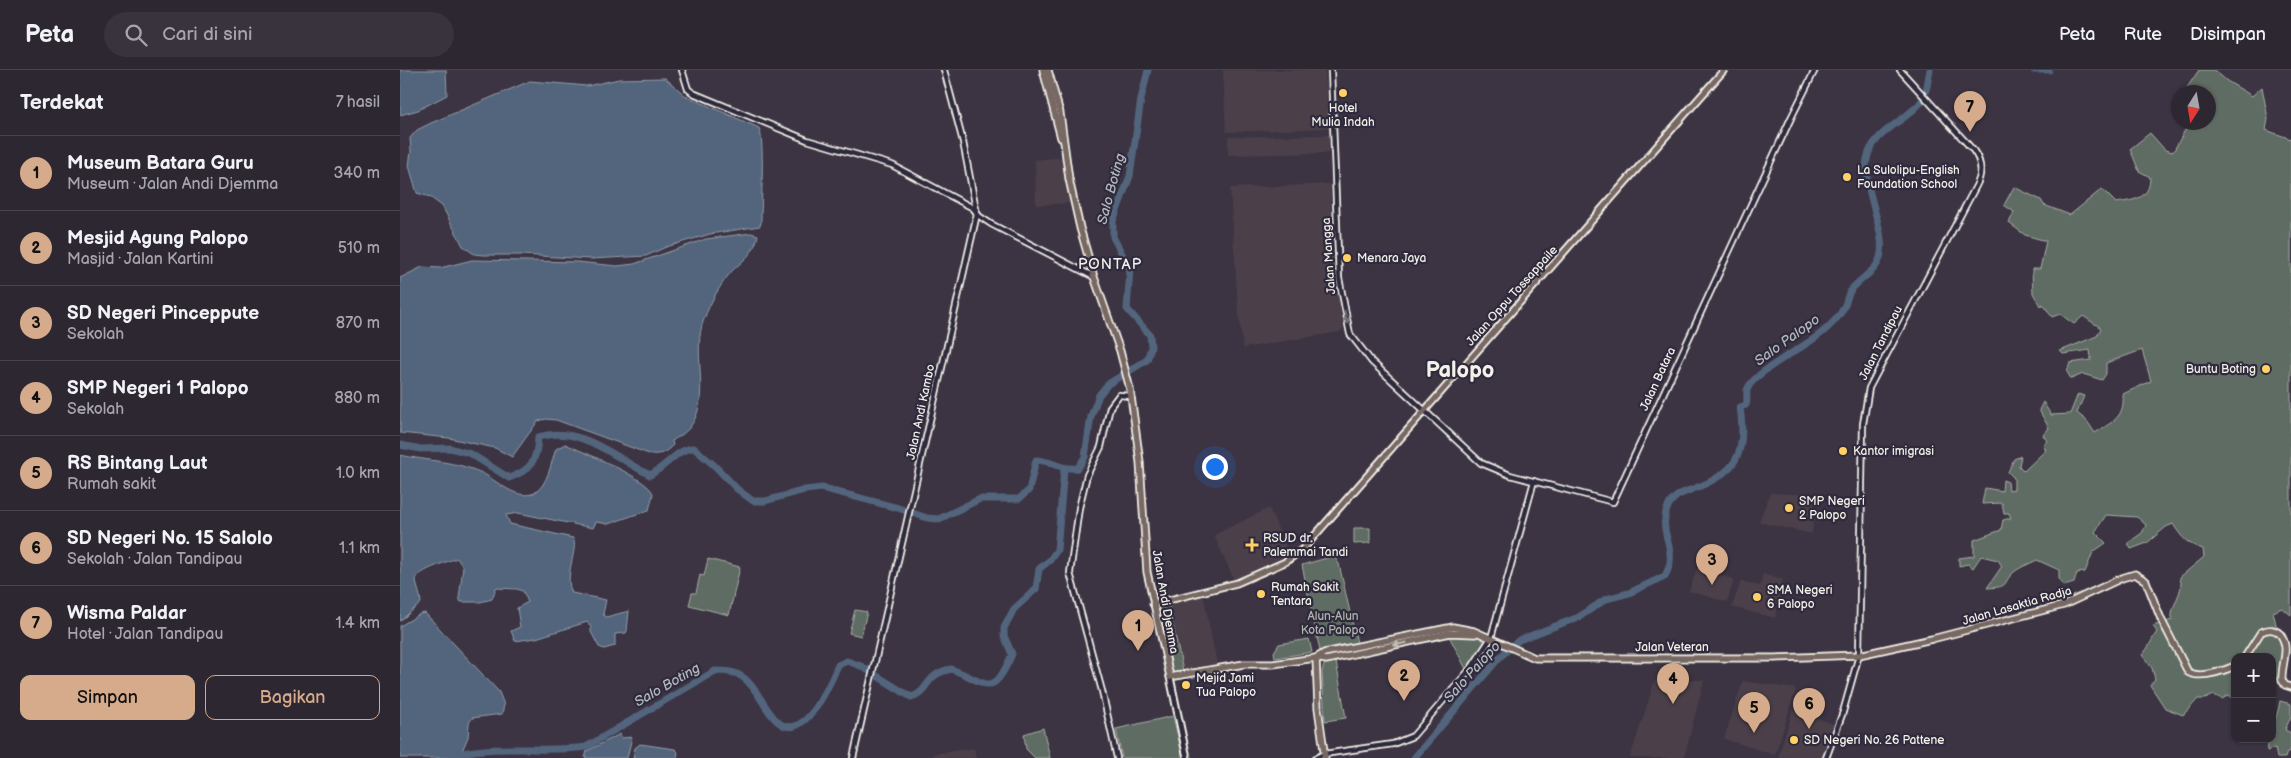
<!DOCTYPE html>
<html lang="id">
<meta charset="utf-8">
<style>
body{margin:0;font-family:"Balsamiq Sans",sans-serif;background:#39333e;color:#f1f3f6}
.controls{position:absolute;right:15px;bottom:15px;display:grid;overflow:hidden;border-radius:10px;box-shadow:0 1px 4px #0004}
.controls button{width:45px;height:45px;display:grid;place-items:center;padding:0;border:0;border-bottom:1px solid #48444d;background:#2d2732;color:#f1f3f6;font:25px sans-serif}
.compass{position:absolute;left:1771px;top:15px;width:45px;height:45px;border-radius:50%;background:#2d2732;box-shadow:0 1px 4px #0004;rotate:191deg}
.you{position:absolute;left:814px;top:396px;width:18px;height:18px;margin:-12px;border:4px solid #fff;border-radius:50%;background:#1a73e8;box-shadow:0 0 0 8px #1a73e833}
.badge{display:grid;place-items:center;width:32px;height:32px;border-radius:50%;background:#d6ab8b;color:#111;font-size:16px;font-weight:700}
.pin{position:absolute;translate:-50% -41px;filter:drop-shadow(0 1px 2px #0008)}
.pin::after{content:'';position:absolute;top:26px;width:18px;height:15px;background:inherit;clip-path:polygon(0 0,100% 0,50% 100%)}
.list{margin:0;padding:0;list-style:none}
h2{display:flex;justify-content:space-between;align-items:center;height:65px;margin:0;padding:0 20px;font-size:21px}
h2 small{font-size:16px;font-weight:400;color:#a7a5ac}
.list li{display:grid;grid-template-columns:32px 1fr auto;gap:15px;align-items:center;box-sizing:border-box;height:75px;padding:0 20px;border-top:1px solid #48444d}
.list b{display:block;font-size:19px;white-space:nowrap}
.list p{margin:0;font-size:16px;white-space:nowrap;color:#a7a5ac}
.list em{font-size:16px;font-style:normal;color:#a7a5ac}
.actions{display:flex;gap:10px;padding:15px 20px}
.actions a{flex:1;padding:11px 0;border:1px solid #d6ab8b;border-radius:10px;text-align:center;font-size:18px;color:#d6ab8b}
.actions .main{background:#d6ab8b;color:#111}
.icon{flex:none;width:28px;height:28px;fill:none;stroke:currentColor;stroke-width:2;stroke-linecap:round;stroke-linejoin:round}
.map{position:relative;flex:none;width:1891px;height:688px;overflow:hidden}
header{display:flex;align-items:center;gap:30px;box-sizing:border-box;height:70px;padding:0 25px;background:#2d2732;border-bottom:1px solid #48444d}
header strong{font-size:24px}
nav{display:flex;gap:28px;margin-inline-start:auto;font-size:18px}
.search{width:350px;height:45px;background:#39333e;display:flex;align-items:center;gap:12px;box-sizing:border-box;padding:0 18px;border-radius:28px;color:#a7a5ac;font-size:19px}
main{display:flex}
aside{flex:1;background:#2d2732}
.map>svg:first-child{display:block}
.built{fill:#4b404a}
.green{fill:#5e6c63;stroke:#a9aea6}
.water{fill:#52657d;stroke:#939da8}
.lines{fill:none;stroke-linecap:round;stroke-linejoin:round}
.river{stroke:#52657d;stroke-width:7}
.tertiary-casing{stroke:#f4f1e8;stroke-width:8}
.secondary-casing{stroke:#f4f1e8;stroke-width:9}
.primary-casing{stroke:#f4f1e8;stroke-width:9}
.trunk-casing{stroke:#f4f1e8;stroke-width:9}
.tertiary{stroke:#2f2a3d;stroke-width:4.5}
.secondary{stroke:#2f2a3d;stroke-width:5}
.primary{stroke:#776864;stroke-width:5}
.trunk{stroke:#776864;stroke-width:5.5}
.oneway{fill:#747079}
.oneway2{fill:#c2bab3}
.poi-dot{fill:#ffd166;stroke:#2f2a3d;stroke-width:2}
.labels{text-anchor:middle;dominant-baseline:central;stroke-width:4.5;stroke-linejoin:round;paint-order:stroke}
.poi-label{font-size:12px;fill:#f4f1e8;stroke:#2f2a3d;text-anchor:start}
.street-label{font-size:12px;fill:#f4f1e8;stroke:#2f2a3d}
.park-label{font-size:12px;fill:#b0b5ac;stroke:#2f2a3d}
.water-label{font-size:14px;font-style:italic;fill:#b3b9bd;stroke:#2f2a3d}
.quarter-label{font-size:15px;letter-spacing:1px;fill:#f4f1e8;stroke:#2f2a3d}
.town-label{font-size:22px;font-weight:bold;fill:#f4f1e8;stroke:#2f2a3d}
</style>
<header>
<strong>Peta</strong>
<div class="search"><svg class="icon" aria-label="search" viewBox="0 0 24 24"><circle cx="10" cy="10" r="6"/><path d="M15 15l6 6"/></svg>Cari di sini</div>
<nav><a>Peta</a><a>Rute</a><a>Disimpan</a></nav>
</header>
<main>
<aside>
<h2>Terdekat<small>7 hasil</small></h2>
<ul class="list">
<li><span class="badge">1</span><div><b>Museum Batara Guru</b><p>Museum · Jalan Andi Djemma</p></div><em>340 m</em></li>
<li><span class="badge">2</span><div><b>Mesjid Agung Palopo</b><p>Masjid · Jalan Kartini</p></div><em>510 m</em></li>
<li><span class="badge">3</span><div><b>SD Negeri Pinceppute</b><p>Sekolah</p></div><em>870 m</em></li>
<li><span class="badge">4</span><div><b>SMP Negeri 1 Palopo</b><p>Sekolah</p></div><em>880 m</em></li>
<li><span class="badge">5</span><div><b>RS Bintang Laut</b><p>Rumah sakit</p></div><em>1.0 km</em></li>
<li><span class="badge">6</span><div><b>SD Negeri No. 15 Salolo</b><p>Sekolah · Jalan Tandipau</p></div><em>1.1 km</em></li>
<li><span class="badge">7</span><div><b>Wisma Paldar</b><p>Hotel · Jalan Tandipau</p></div><em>1.4 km</em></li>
</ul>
<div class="actions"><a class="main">Simpan</a><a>Bagikan</a></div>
</aside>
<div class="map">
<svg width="1891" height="688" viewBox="0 0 1891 688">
<rect width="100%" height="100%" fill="#3c3443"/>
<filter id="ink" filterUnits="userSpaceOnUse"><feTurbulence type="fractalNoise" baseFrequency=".02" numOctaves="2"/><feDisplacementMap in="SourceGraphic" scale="10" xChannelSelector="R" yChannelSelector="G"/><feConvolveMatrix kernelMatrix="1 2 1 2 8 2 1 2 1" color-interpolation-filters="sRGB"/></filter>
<g filter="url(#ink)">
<g class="built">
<polygon points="823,0 925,0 929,58 826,62"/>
<polygon points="929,65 930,83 828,85 828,67"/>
<polygon points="665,87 672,133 636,135 635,90"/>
<polygon points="930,114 933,188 943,259 939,262 843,278 838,238 830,118"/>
<polygon points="1370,423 1415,425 1412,464 1359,452"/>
<polygon points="869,438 889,484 834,510 814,465"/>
<polygon points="1298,496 1334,510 1327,532 1289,521"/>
<polygon points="1363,504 1383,510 1375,548 1332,537 1341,511 1360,516"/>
<polygon points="803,524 817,594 783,601 768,533"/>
<polygon points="1262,609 1304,610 1284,688 1230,688 1255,610 1261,612"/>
<polygon points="1343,611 1396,619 1375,685 1324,669"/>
<polygon points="1393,640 1433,654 1422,688 1378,687"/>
<polygon points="574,678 576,688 534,688 533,684"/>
</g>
<g class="green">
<path d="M1799 0H1814L1827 11 1852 26 1862 17 1868 49 1866 60 1891 69V545L1882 538 1873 542 1884 587 1877 608 1872 607V587H1835V632L1829 625 1822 629 1814 625 1805 629H1798L1783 645 1765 638 1750 615 1755 609 1752 598 1742 585C1749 578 1751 570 1757 562L1753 556 1772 550C1770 534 1785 523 1780 507L1804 487 1803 479C1787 474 1782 468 1773 454L1766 457 1747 473 1731 479 1728 473 1742 463 1746 455 1737 447 1706 445 1695 462 1706 473 1693 482 1685 502 1677 503 1674 513 1664 516 1659 509V500L1637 490C1629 494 1620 497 1614 502 1601 514 1611 517 1587 518L1602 496 1598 490 1581 486 1573 498 1568 494 1559 496V488L1574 486V470L1601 460 1603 450 1611 448 1609 443H1604L1602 433 1582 434 1585 418 1602 421 1603 410 1608 412 1609 420 1614 419V408L1608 402 1614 389 1621 386 1619 396 1624 401 1646 380 1643 375 1647 371 1643 365 1649 358 1639 340 1643 332 1651 345 1670 344 1678 324 1684 326 1677 343 1687 351 1695 363C1713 351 1725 348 1723 324L1751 311 1742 280 1706 293V304L1702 310 1683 304 1671 309 1667 302 1670 293 1691 290 1690 280 1663 284 1660 281 1697 266 1701 258 1683 246 1674 254 1660 244 1652 247 1643 234 1640 236 1633 223 1632 199H1640L1646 171 1625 165 1609 153 1614 142 1604 135 1614 117 1641 130 1644 135 1670 145 1702 119 1716 133C1735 130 1750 129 1750 107L1739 101 1730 79 1750 63 1765 80 1773 82 1789 53 1808 52V22H1784Z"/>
<polygon points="954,458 970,458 970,473 954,474"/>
<polygon points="934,486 939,494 957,573 920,581 902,495"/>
<polygon points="308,489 340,497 329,545 289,535 292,523 296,523 300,505 304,506"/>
<polygon points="768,533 783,601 773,603 759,535"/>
<polygon points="455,540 467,542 461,566 449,563"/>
<polygon points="1056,564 1080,567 1085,573 1083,579 1067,601 1049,566"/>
<polygon points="909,569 912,582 875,588 874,582 879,574"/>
<polygon points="927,592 936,592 946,648 925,651 922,602 924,595"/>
<path d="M1880 631 1891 634V646L1885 660 1891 663V681L1887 682 1885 688H1877L1875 678 1867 681 1869 669H1872C1872 655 1878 645 1880 631Z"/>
<polygon points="773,646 783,688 722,688 716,659"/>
<polygon points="643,658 650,688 635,688 626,679 624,664"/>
</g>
<g class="water">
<polygon points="0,0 46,0 47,25 18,40 0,45"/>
<path d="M265 8 286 26 359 58C365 70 361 135 361 153L360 156 310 164 266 177 246 186 191 189 122 185H83L74 184 63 176 42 136 30 127 17 123 9 96 11 81 10 68 17 60 31 53 130 11 187 16 219 9Z"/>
<path d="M351 163 358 165C353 189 340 190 327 207 317 220 307 239 302 255 293 288 311 329 290 357 287 362 278 367 272 371L273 375C265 383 261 385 249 384L156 350 146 349 138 351 112 387 95 378 76 374 49 368 0 363V208L22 197 40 198 72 190 177 192 217 196 234 194 306 169Z"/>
<path d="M165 374C181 381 250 409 253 424L249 440 208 454 196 452 193 458 118 443 106 445 110 454 173 468C179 479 163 506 172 523L206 530 203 544 206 547 229 541 227 561 226 563 215 564V576L204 579 199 577 191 562V557L187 552 136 568 115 571 111 561 120 557 117 538 128 532 123 521 117 519 96 518 92 529 80 532H61L59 528 63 497 57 488C50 491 16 501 16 510 16 516 21 525 21 533L0 551V385C27 391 56 391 82 403 96 410 117 431 134 423 148 416 151 392 156 379Z"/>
<polygon points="25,543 99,622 104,635 102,644 72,648 69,653 68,667 59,688 0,688 0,556 20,544"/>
<polygon points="220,664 222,668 232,667 227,688 185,688 187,681"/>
<polygon points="240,674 275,679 278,682 277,688 233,688 235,678"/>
</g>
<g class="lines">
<g class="river">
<polyline points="1634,0 1649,0"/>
<path d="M0 375 21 379 50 378 71 384 109 408C131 400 137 391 138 367 180 354 215 388 250 405 265 398 278 378 294 378L315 396 337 419 353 431H365L405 420 422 418 498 438 527 448 539 449 580 429H619L629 420 636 390C655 391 658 400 678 398L685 387 691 346 699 325 708 314 747 290 751 277 750 265 727 239 730 199 713 167V151L730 106 741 29 748 0"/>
<path d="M59 684C100 674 144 683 186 677L315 601C326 601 335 601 344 608 358 619 364 639 377 651 404 676 431 612 438 595L447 591 461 596 511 627C530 622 523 605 551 599 588 612 592 631 612 584L604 566V558L614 539 636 519 639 499 650 490 657 480 664 399"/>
<path d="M1014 688 1099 588 1119 570 1179 547 1206 529 1229 523 1265 506C1267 502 1270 496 1270 492 1273 475 1259 460 1267 439 1272 426 1282 423 1293 419 1337 403 1347 384 1340 337L1346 335C1348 330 1346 325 1347 320 1353 301 1409 276 1425 260 1432 254 1440 246 1444 237 1447 232 1447 225 1451 220 1458 211 1469 205 1476 196 1494 171 1461 122 1467 89 1472 62 1505 52 1521 32 1528 22 1527 12 1530 0"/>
</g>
<g class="tertiary-casing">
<g id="tertiary">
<polyline points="282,0 288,19 293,23 407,70 492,95 573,138 579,146 591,154 694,207"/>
<polyline points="931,0 939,208 950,264 972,292 1081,393 1110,405 1213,432 1391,48 1415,0"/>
<polyline points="453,688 577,144 563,72 544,0"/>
<polyline points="717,688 702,621 670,503 679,438 687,405 701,377 710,337 719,325 731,326"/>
<polyline points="916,688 924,684 993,674 1013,666 1072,597 1091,568 1134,411"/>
<path d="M1426 688 1443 642 1459 585 1463 354 1469 318 1576 116C1583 103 1582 92 1573 80L1500 0"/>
</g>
</g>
<g class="secondary-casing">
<polyline id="secondary" points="770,607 787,688"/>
</g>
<g class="primary-casing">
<polyline id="primary" points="753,534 837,513 885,492 903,479 1324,0"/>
</g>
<g class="trunk-casing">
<g id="trunk">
<polyline points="643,0 661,68"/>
<polyline points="648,0 660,43 669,109 680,158 694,207 720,281 730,319 740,392 747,502 770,607 844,594 873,594 916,588 926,590 1050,563 1075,564"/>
<path d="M1845 587 1861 562C1868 559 1874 558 1880 564 1891 579 1881 593 1882 610L1885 615 1891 617"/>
<path d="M916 588 924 583 1053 557 1074 561 1135 588H1375L1459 585 1532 569 1664 535 1722 508 1735 504 1746 511 1761 549 1788 602C1800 609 1823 601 1835 596"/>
<polyline points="916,588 918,638 925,688"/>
</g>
</g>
<use href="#tertiary" class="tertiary"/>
<use href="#secondary" class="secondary"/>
<use href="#primary" class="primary"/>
<use href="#trunk" class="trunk"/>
</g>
<defs><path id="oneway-solid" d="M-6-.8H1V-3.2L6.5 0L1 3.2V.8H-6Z" transform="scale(1.25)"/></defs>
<use class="oneway" href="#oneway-solid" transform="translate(946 247) rotate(77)"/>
<use class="oneway2" href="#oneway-solid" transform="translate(1000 574) rotate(169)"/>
</g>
<g class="poi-dot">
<circle cx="943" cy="23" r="5"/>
<circle cx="1447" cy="107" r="5"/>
<circle cx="947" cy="188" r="5"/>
<circle cx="1866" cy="299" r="5"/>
<circle cx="1443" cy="381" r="5"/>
<circle cx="1389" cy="438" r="5"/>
<path d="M849.5 467.5h5v5h5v5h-5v5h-5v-5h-5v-5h5z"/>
<circle cx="861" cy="524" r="5"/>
<circle cx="1357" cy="527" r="5"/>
<circle cx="786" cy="615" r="5"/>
<circle cx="1394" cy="670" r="5"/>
</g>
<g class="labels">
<g class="poi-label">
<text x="943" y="38" text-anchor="middle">Hotel<tspan x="943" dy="14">Mulia Indah</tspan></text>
<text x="1457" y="100">La Sulolipu-English<tspan x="1457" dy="14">Foundation School</tspan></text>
<text x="957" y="188">Menara Jaya</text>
<text x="1856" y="299" text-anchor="end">Buntu Boting</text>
<text x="1453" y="381">Kantor imigrasi</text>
<text x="1399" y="431">SMP Negeri<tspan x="1399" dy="14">2 Palopo</tspan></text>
<text x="863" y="468">RSUD dr.<tspan x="863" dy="14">Palemmai Tandi</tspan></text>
<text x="871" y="517">Rumah Sakit<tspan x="871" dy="14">Tentara</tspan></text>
<text x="1367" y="520">SMA Negeri<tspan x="1367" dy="14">6 Palopo</tspan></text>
<text x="796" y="608">Mejid Jami<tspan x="796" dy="14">Tua Palopo</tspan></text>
<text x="1404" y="670">SD Negeri No. 26 Pattene</text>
</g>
<g class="street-label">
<text transform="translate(929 186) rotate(-94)">Jalan Mangga</text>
<text transform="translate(1112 226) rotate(-48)">Jalan Oppu Tossappaile</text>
<text transform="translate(1481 273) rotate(-63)">Jalan Tandipau</text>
<text transform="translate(1258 309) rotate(-65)">Jalan Batara</text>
<text transform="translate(521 342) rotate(-78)">Jalan Andi Kambo</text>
<text transform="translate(765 532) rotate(80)">Jalan Andi Djemma</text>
<text transform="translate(1617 536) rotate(-16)">Jalan Lasaktia Radja</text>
<text x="1272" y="577">Jalan Veteran</text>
</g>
<g class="park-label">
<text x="933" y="546">Alun-Alun<tspan x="933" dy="14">Kota Palopo</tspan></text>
</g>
<g class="water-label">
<text transform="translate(711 119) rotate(-75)">Salo Boting</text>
<text transform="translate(1387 270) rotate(-36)">Salo Palopo</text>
<text transform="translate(1072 602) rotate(-48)">Salo Palopo</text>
<text transform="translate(267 615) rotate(-30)">Salo Boting</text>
</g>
<g class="quarter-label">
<text x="710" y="194">PONTAP</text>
</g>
<g class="town-label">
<text x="1060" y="300">Palopo</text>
</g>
</g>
</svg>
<div class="controls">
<button>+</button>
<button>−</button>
</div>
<svg class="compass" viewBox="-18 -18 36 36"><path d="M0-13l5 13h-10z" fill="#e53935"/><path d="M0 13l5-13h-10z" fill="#a7a5ac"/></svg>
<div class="you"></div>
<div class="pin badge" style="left:738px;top:581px">1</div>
<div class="pin badge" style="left:1004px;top:631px">2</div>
<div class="pin badge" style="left:1312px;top:515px">3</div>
<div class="pin badge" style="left:1273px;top:634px">4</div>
<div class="pin badge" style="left:1354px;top:663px">5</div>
<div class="pin badge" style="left:1409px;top:659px">6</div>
<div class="pin badge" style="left:1570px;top:62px">7</div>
</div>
</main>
